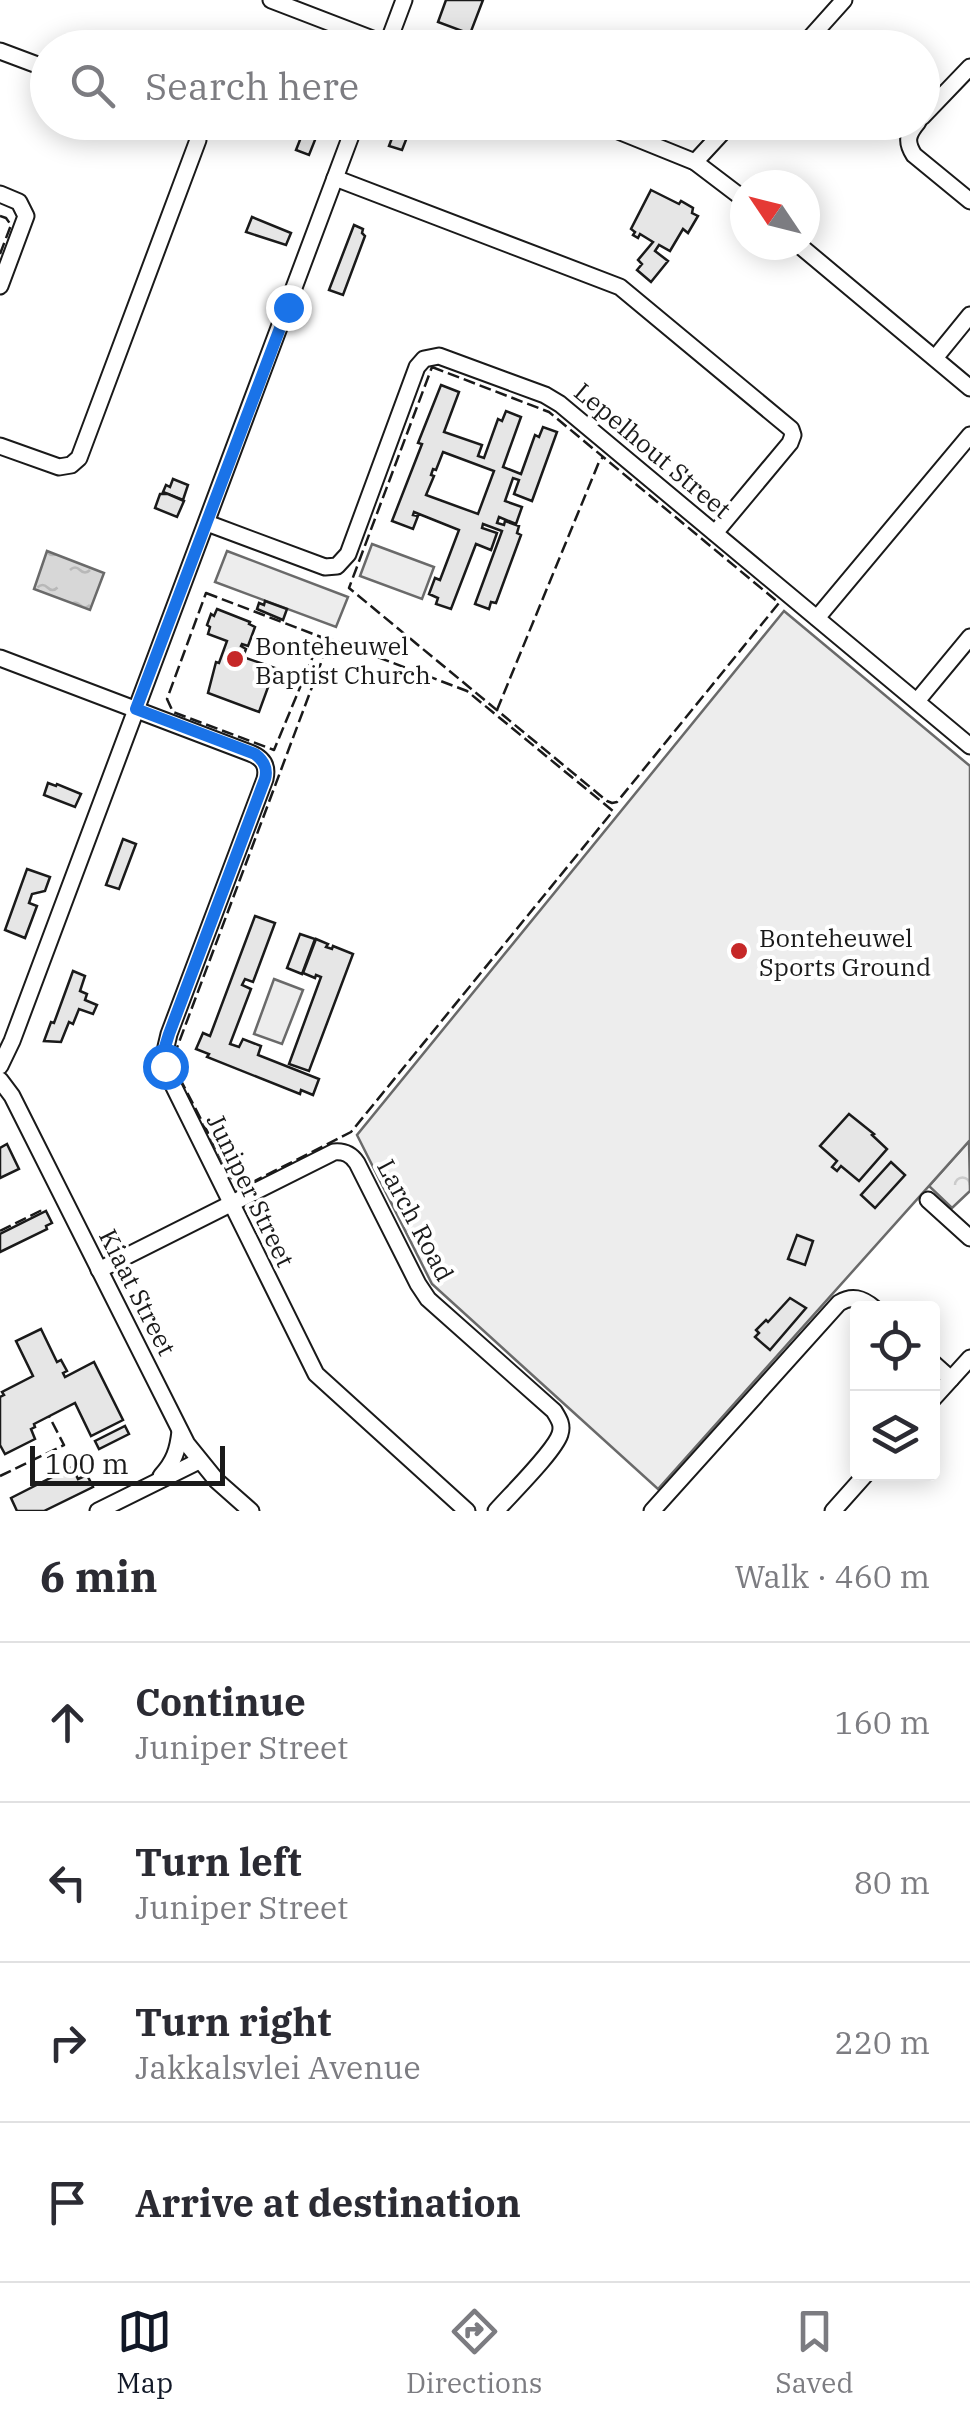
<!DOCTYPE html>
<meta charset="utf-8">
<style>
body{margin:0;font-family:"IBM Plex Serif",serif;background:#f7f7f7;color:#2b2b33}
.controls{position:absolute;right:30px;bottom:30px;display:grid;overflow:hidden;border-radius:10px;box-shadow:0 5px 25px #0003}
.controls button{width:90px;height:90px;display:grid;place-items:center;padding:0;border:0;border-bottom:2px solid #e1e1e2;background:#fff;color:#2b2b33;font:50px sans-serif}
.compass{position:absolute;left:730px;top:170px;width:90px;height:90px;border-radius:50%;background:#fff;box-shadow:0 5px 25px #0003;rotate:305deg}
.scale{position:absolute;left:30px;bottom:25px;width:195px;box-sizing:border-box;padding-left:10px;border:5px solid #1a1a1a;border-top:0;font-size:28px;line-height:35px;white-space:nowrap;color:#1a1a1a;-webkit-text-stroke:8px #fff;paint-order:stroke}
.stop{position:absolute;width:30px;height:30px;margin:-22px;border:8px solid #1a73e8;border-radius:50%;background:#fff}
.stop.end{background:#1a73e8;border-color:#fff;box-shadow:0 2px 10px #0008}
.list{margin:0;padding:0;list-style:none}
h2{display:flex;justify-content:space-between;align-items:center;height:130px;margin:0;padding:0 40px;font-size:42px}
h2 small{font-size:32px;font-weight:400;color:#7c7c81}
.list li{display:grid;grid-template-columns:65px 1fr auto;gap:30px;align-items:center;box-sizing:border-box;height:160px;padding:0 40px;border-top:2px solid #e1e1e2}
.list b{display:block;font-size:38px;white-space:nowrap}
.list p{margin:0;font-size:32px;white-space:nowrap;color:#7c7c81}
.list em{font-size:32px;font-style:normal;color:#7c7c81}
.icon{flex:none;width:55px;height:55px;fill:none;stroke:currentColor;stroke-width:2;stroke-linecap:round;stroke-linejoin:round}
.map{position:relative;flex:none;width:970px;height:1511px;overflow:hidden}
.search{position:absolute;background:#fff;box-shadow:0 5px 25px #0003;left:30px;right:30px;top:30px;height:110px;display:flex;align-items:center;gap:25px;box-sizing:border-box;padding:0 35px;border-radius:55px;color:#7c7c81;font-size:38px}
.sheet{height:770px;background:#fff}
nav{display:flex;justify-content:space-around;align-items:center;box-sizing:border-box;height:140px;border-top:2px solid #e1e1e2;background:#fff;font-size:28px;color:#7c7c81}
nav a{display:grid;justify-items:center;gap:5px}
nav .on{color:#111827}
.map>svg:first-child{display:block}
.forest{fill:url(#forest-crowns);stroke:#6a6a6a;stroke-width:2.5}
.garden{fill:#ededed;stroke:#6a6a6a;stroke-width:2.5}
.water{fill:url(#water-ripples);stroke:#6a6a6a;stroke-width:2.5}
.building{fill:#e6e6e6;stroke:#1a1a1a;stroke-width:2.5;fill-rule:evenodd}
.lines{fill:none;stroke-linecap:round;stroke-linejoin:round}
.minor-casing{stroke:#1a1a1a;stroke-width:19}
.minor{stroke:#fff;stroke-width:15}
.fence{stroke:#1a1a1a;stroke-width:2.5;stroke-dasharray:12 5;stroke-linecap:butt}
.route{stroke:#1a73e8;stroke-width:12}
.poi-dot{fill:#c62828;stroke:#fff;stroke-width:4}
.labels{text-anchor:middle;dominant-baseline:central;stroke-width:8;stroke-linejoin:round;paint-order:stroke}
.street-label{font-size:25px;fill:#1a1a1a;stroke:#fff}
.poi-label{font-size:25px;fill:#1a1a1a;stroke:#fff;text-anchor:start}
</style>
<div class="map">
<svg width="970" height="1511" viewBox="0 0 970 1511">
<defs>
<pattern id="forest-crowns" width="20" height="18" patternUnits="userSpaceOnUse" patternTransform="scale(2.5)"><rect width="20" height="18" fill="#ededed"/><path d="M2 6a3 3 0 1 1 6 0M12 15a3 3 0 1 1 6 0" fill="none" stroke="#cbcbcb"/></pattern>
<pattern id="water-ripples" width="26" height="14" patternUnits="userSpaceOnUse" patternTransform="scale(2.5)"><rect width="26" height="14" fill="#d7d7d7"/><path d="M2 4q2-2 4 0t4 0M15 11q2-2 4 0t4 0" fill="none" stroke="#b8b8b8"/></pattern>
</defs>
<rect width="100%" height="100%" fill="#fff"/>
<polygon class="forest" points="969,1141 970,1191 952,1208 929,1186"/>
<g class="garden">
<polygon points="372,544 434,567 422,599 360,576"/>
<polygon points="227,551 348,597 336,627 215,582"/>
<polygon points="784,611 970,766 970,1140 658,1489 432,1284 357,1135"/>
<polygon points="274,979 303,990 282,1044 254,1034"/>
</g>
<polygon class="water" points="47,551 104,573 90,610 34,589"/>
<g class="building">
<polygon points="446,0 483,0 470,34 438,22"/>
<polygon points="307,122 321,125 309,155 296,150"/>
<polygon points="398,122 413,122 402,150 389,146"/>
<polygon points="495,122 509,122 503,136 491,131"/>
<polygon points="651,190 679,204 681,201 693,208 692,213 698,216 688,233 683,229 670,251 659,245 655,251 668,261 651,282 637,270 642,264 638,260 653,242 640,234 638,238 633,235 635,232 631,229"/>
<polygon points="252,217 291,233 286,245 246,232"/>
<polygon points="354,225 363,229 362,233 365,236 343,295 329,290"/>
<path d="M441 385 459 392 444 432 482 445 478 456 484 458 498 419 502 421 506 411 521 417 503 467 521 474 535 435 539 437 543 427 557 432 532 501 514 494 519 480 513 478 505 501 522 507 516 524 499 517 497 523 504 525 505 521 519 526 517 533 521 535 496 603 491 602 489 609 475 604 502 531 483 524 482 528 497 533 491 550 476 544 451 609 436 604 438 598 429 594 435 578 440 580 459 530 414 512 413 515 418 516 413 529 392 521 422 444 418 443ZM443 452 494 471 478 514 426 495 434 476 431 475 433 469 436 470Z"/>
<polygon points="173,479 188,485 183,500 163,492 166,485 170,487"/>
<polygon points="160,494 168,494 184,501 177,517 155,508"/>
<polygon points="265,601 287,609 283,620 257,609 259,603 264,605"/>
<polygon points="217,609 250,622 249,624 255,627 248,646 242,644 241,646 246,649 243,657 275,668 259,712 208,693 216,662 219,663 227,641 208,634 210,627 207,625 211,614 214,616"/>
<polygon points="48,783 56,786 57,784 81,794 75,807 44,795"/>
<polygon points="123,839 136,844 119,889 106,885"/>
<polygon points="27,869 50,877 45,891 32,894 29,903 37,906 25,938 5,930"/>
<polygon points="255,916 275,923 253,982 245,979 242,985 251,989 230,1044 239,1047 243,1039 261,1046 258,1055 319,1079 313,1095 301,1090 300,1094 207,1057 209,1054 196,1049 203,1033 210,1036"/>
<polygon points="300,934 315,939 302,974 287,968"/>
<polygon points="316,939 328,944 326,947 332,949 333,946 353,954 309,1071 289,1064 321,977 316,975 315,978 303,973"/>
<polygon points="73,971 85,976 80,991 87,994 85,1000 97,1005 93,1014 79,1009 73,1024 69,1022 61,1042 44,1041 51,1022 54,1023"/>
<polygon points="849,1114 874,1134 872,1135 887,1149 859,1181 841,1166 837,1171 832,1167 837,1161 820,1146"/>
<polygon points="7,1144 19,1169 0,1178 0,1148"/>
<polygon points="891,1162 905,1175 875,1208 861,1195"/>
<polygon points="46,1211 52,1223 46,1226 47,1229 0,1252 0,1234"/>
<polygon points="797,1235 813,1241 805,1265 788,1259"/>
<polygon points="790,1298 806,1308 770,1350 755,1337 759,1333 756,1330 766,1320 768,1322"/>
<polygon points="41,1329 57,1362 61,1360 67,1371 63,1373 65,1377 94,1362 123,1420 91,1436 75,1403 34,1424 35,1427 31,1429 35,1439 5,1454 0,1445 0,1397 4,1395 2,1392 33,1376 16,1341"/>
<polygon points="125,1426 129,1434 99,1449 95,1441"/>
<polygon points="72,1467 78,1479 87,1475 93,1487 44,1511 17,1511 11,1498"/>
</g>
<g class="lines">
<g class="minor-casing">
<g id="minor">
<polyline points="271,0 396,48"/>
<polyline points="386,48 404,0"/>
<polyline points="801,48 844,0"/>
<polyline points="0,51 48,69"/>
<polyline points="922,117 970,67"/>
<polyline points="596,122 695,162 745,200"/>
<path d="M918 122C908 134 905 141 914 155L970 201"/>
<polyline points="695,162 732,122"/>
<polyline points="335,178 620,287 791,429 793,435 790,443 715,533"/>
<polyline points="0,194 19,202 26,216 0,286"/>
<polyline points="799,245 970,388"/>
<polyline points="935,358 970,315"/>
<polyline points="0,446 59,467 71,465 79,458 198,140 196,129 187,122"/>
<polyline points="207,523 325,567 337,566 348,554 417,367 424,359 439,356 545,395 560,404 970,746"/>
<polyline points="817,618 970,435"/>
<path d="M0 658 250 753C263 758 268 766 265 779L169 1034 165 1051 167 1073 316 1374 467 1511"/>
<polyline points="917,701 970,637"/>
<polyline points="0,1066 12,1041 356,122"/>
<polyline points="0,1080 12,1096 187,1444 217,1481 251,1511"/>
<polyline points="928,1200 970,1238"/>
<path d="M99 1270 334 1152C344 1151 351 1154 357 1163L418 1284 428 1299 554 1411C559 1419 563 1425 560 1434 555 1451 509 1496 496 1511"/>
<polyline points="932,1362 951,1379"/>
<polyline points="932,1400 970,1358"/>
<path d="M161 1476C174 1462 178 1450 180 1431"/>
<polyline points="98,1511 199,1461"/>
<path d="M652 1511 839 1303C852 1295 862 1298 874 1308"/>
<polyline points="833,1511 866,1474"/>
</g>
</g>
<use href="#minor" class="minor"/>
<g class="fence">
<polyline points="0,216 6,218 11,225 0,254"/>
<polygon points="432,367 549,412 779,603 617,802 612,803 607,801 349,588"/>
<polygon points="206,593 321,637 274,750 173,712 167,699"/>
<polygon points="330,639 467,691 613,811 351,1132 245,1186 233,1181 176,1071 175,1053"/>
<polyline points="497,710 599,462 603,457"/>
<polyline points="0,1231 40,1211 46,1211"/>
<polyline points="0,1476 64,1445 49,1416"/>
</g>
</g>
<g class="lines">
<path class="route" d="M165 1066 164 1050 169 1034 265 779C268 768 264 761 255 754L136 709 288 307"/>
</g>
<g class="poi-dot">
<circle cx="235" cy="659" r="10"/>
<circle cx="739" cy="951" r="10"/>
</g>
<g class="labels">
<g class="street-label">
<text transform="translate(653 450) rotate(40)">Lepelhout Street</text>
<text transform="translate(251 1190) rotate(64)">Juniper Street</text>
<text transform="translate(416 1220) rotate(62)">Larch Road</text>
<text transform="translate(138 1292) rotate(63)">Kiaat Street</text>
</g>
<g class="poi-label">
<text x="255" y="645">Bonteheuwel<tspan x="255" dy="29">Baptist Church</tspan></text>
<text x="759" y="937">Bonteheuwel<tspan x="759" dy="29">Sports Ground</tspan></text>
</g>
</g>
</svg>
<div class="controls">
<button><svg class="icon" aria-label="locate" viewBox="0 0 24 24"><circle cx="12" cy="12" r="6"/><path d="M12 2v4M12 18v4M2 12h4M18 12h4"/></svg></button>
<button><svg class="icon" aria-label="layers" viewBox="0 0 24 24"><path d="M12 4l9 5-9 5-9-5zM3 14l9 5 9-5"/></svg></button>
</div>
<svg class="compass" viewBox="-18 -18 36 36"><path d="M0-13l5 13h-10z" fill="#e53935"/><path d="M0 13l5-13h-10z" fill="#7c7c81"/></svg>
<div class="scale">100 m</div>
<div class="stop" style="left:165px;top:1066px"></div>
<div class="stop end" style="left:288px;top:307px"></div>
<div class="search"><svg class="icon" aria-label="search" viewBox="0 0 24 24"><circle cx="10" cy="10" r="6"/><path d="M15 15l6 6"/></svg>Search here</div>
</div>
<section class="sheet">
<h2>6 min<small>Walk · 460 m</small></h2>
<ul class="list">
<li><svg class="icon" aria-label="ahead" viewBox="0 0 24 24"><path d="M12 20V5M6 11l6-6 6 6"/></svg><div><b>Continue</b><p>Juniper Street</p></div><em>160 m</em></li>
<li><svg class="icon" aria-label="left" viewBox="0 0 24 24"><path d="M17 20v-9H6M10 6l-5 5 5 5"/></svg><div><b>Turn left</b><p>Juniper Street</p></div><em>80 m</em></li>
<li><svg class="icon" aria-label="right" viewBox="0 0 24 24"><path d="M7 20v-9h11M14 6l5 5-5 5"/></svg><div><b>Turn right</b><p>Jakkalsvlei Avenue</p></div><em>220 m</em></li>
<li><svg class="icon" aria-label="arrive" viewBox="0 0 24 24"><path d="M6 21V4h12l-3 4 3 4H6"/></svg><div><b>Arrive at destination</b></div></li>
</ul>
</section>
<nav>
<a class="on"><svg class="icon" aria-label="map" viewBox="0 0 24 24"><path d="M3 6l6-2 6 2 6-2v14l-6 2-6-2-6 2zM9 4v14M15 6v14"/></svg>Map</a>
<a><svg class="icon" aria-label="directions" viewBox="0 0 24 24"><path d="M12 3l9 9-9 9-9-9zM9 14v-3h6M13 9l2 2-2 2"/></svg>Directions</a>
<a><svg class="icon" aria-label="saved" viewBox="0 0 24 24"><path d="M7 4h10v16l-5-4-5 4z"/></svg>Saved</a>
</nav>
